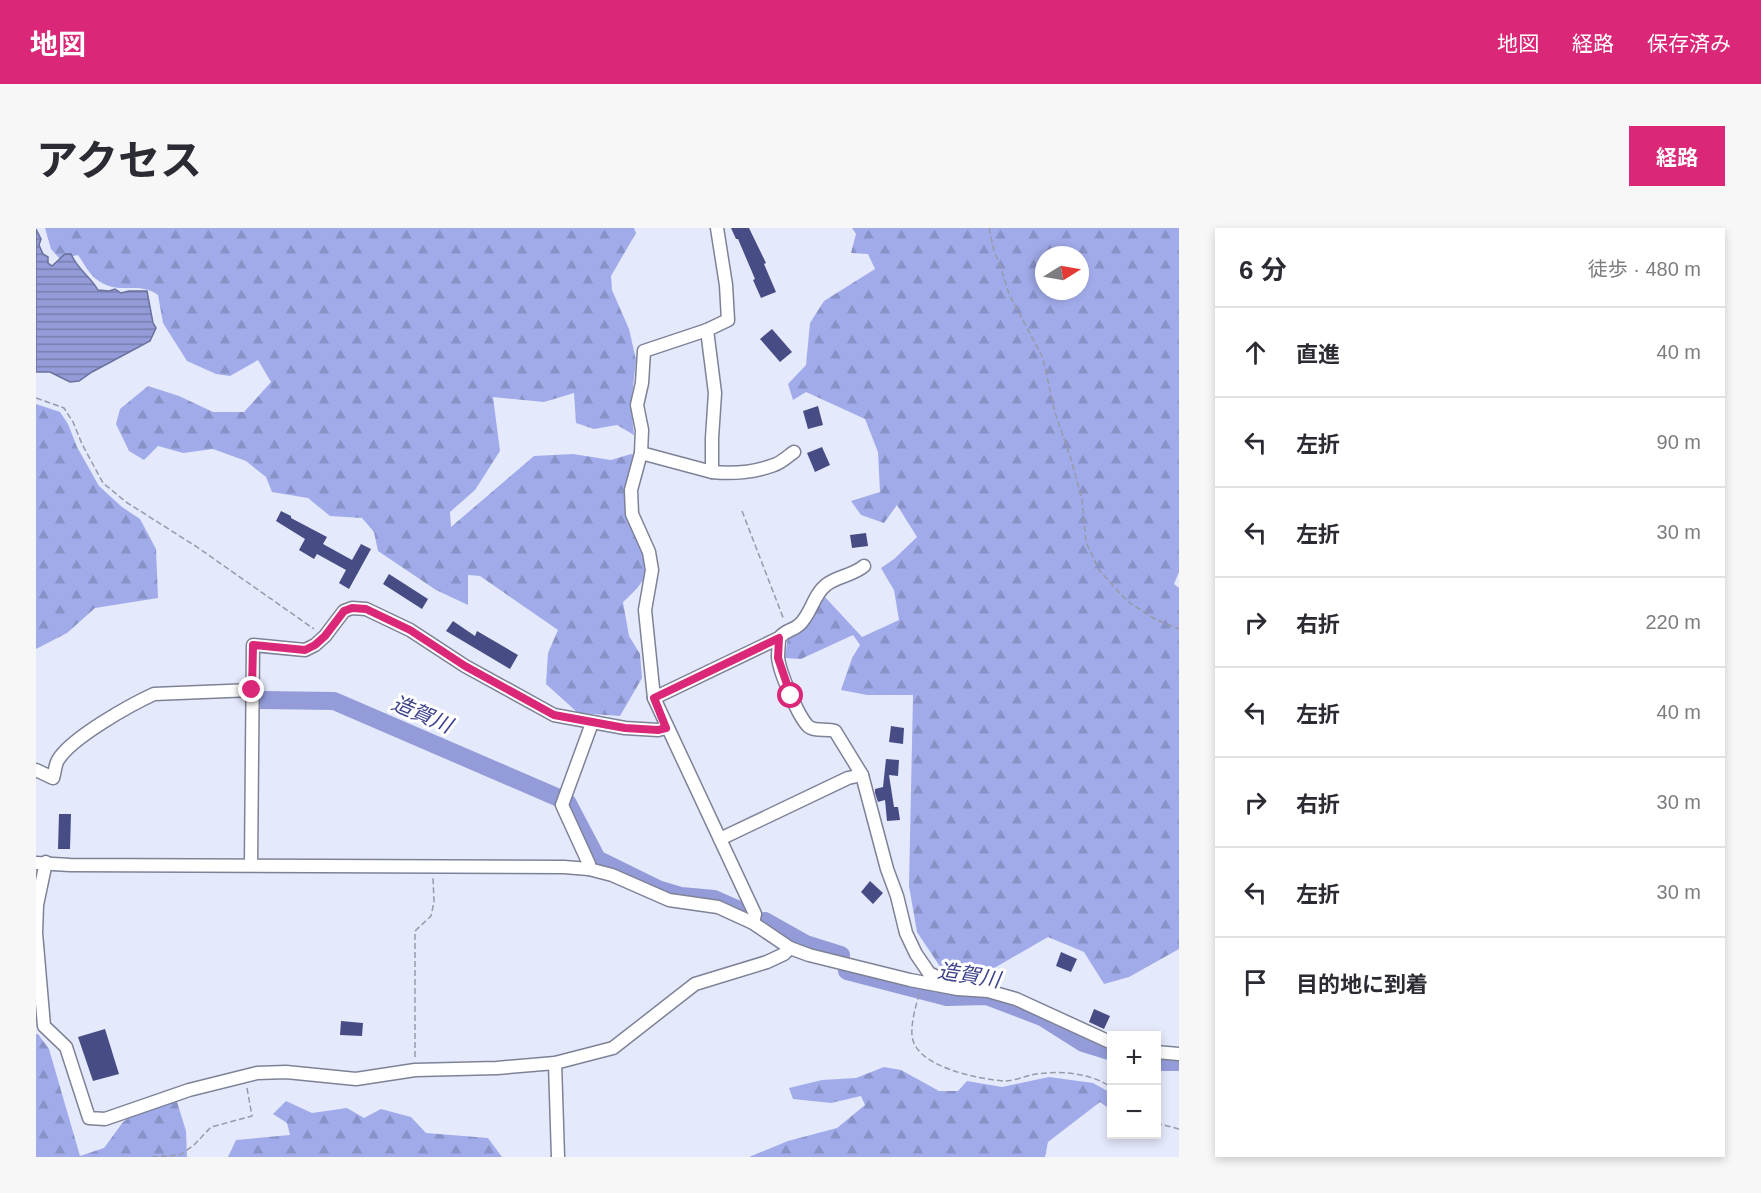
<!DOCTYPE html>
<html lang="ja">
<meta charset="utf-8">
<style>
body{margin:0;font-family:Helvetica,"Noto Sans JP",sans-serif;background:#f7f7f7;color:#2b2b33}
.controls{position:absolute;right:18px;bottom:18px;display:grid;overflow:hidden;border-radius:0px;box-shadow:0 3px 9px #0003}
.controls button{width:54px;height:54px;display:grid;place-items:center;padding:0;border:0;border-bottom:2px solid #e1e1e2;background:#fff;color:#2b2b33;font:30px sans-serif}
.compass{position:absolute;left:999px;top:18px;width:54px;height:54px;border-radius:50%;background:#fff;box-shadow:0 3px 9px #0003;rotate:79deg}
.stop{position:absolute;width:18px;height:18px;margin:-14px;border:4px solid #db2777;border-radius:50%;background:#fff}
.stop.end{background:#db2777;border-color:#fff;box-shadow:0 2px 6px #0008}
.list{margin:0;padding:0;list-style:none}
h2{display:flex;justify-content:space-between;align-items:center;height:78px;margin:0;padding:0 24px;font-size:26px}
h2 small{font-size:20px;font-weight:400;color:#7c7c81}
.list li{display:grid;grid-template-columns:39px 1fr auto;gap:18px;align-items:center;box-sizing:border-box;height:90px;padding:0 24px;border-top:2px solid #e1e1e2}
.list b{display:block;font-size:22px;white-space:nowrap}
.list em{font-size:20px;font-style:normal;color:#7c7c81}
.icon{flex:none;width:33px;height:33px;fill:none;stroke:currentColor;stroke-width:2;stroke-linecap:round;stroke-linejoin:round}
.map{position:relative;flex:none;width:1143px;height:929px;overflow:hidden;border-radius:0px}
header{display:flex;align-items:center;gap:36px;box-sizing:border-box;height:84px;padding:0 30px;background:#db2777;color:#fff}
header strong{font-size:28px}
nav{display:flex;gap:33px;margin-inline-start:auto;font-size:21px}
.intro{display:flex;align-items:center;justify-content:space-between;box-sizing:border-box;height:144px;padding:0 36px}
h1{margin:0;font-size:42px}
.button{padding:15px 27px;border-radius:0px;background:#db2777;color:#fff;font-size:21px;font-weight:700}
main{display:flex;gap:36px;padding:0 36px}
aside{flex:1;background:#fff;border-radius:0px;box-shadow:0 3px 9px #0003}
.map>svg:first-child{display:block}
.forest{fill:url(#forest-firs);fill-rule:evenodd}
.water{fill:url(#water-rules);stroke:#6a719e;stroke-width:1.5}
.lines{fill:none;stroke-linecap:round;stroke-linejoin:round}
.river{stroke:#939cd9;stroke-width:18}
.building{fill:#474d84}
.minor-casing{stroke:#7e8297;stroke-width:15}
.path{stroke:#979aa9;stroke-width:1.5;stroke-dasharray:6 3;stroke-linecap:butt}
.minor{stroke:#fff;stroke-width:12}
.route{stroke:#db2777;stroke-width:8}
.labels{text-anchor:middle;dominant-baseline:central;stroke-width:6;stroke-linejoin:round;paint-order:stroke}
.water-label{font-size:21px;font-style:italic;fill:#3d428b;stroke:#fff}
</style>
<header>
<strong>地図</strong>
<nav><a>地図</a><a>経路</a><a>保存済み</a></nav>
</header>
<div class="intro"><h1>アクセス</h1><a class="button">経路</a></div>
<main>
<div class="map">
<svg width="1143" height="929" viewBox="0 0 1143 929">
<defs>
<pattern id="forest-firs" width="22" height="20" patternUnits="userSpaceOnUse" patternTransform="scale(1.5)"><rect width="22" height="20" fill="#a1abe9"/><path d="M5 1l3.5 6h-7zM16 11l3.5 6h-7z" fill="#8992c7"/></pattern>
<pattern id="water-rules" width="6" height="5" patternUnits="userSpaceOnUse" patternTransform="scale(1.5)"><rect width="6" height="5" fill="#939cd9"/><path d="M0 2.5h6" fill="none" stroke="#767eaf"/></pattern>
</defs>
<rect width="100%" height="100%" fill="#e5e9fc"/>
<g class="forest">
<path d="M9 0H598L600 5 575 48 576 62 593 101 600 132 595 177 598 207 581 197 558 201 540 195 538 165 508 174 457 169 464 223 439 262 414 284 415 299 498 228 537 226 575 232 595 226 599 227C596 245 587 269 590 288 591 295 597 303 600 309 617 343 613 350 587 374L593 408 604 426 606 450 584 488 542 485 510 456 512 425 522 402 444 348 432 347V377L400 362 342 323 338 304 326 290 294 288 272 270 236 264 230 249 210 233 177 221 147 225 122 218 108 232 93 223 80 196 84 181 112 158 143 168 177 184H208L235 154 222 132 194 148 180 146 151 133 127 95 122 67C104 53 82 67 63 53 54 48 48 35 42 27L24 31 15 21Z"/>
<path d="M816 0H1143V344L1138 356 1143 360V721L1093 749 1068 756 1048 724 1012 709 948 746 905 740 881 704 873 658 877 467H831L805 462 816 430 824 417 817 407 765 431 749 430 752 408 769 396 789 369 826 409 863 392 858 362 845 340 858 331 881 309 861 277 848 295 825 287 815 273 844 264 842 224 829 191 770 164 757 172 752 156 770 137 774 95 788 73 839 41 832 26 815 25 820 6ZM1008 27H1044V63H1008Z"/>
<polygon points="0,176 24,184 32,196 41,219 63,258 86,279 104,291 120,321 122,370 59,380 31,405 0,421"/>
<polygon points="0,806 2,806 13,821 44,928 68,920 87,894 109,879 141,874 150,903 151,929 0,929"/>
<polygon points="848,839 865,842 903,863 922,863 931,853 966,859 1013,849 1057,855 1075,865 1075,882 1064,874 1012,914 1009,929 713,929 752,913 801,900 829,877 825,868 795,875 757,871 753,860 786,852 820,850"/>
<polygon points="250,873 276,885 311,880 328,890 345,881 375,889 390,905 452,910 466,929 192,929 200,912 254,907 251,895 237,886"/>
</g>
<path class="water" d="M0 1 5 11 3 17 7 26 12 29V35L16 38 29 26H35C41 41 54 48 62 62L73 63 79 61 85 65 93 63H111L117 95 120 100 114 113 56 144 43 153 34 154 14 144H0Z"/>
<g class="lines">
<g class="river">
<polyline points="225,472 298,473 523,570"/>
<polyline points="531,574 561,631 622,661 645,668 678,671 712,686"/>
<polyline points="729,693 770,716 805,727"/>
<polyline points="811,743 911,769 951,768 1006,789 1047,815 1076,824"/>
<polyline points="1120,834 1143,834"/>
</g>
</g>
<g class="building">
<polygon points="695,0 713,0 730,35 728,36 740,64 725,70 717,52 719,51 702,11 700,11"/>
<polygon points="736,101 756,124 744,134 724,111"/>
<polygon points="782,178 787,197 772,201 767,183"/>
<polygon points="786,219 794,237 779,244 771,225"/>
<polygon points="245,283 255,288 255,290 291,309 287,316 316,332 325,316 335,321 313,361 303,355 310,342 281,326 278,331 263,322 269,311 240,293"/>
<polygon points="830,305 832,318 816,320 814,307"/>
<polygon points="353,346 392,371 386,381 347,356"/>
<polygon points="417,393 439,408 441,403 482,427 474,441 410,403"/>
<polygon points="855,498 868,500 867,516 853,514"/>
<polygon points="850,531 863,532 862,548 853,547 858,579 862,579 864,592 851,593 849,572 842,574 839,565 839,561 847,559"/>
<polygon points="23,586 35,586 34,621 22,621"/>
<polygon points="834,653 847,665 837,676 825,664"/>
<polygon points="1025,724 1041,731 1035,744 1020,738"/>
<polygon points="1058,781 1074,788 1068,801 1053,794"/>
<polygon points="305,793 327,795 326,808 304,807"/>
<polygon points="69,801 83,846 57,853 42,809"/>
</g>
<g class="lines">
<g class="minor-casing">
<g id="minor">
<polyline points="681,0 690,57 692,92 671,102 608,123 606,155 601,177 606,202 605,225 595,262 596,286 613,324 616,342 609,382 618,470 719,686 717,695"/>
<polyline points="671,102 679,165 676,210 676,244"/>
<path d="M605 225 676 244C696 246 719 244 738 237 745 235 752 228 758 224"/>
<path d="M743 410C743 416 742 423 742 429 743 443 762 488 772 498 778 504 791 500 799 503L826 547 851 641 861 668 870 705 880 726 893 745 905 751H920L922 761"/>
<path d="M618 470 743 410C751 401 756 403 763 397 775 387 777 367 790 357 801 348 816 348 828 338"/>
<path d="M0 542 17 550C19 544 19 537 22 532 35 510 94 477 118 466L216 462"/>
<polyline points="684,611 812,550 826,547"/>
<polyline points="10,634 1,677 0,705 8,798 30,819 53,890 69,891 153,862 221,845 250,844 320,851 379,842 461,840 519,835 577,820 659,756 731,734 748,726 754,720"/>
<polyline points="0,635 34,637 528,639 553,641 576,647 633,672 682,679 717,695 754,720 773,727 874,752 922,761 952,763 980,771 1076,815"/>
<polyline points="215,637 217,417 269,422 279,417 289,408 308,383 316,380 330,381 374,402 429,438 518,487 589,500 622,502 630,500"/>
<polyline points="553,641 553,636 526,577 556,495"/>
<polyline points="1120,824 1143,826"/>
<polyline points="519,835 522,929"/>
</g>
</g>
<g class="path">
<polyline points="953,0 958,23 964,37 973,66 1007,130 1019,185 1035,231 1046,271 1050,314 1063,342 1091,373 1119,391 1143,401"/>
<polyline points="0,170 28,180 37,194 46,216 67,255 90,274 161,319 278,401"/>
<polyline points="706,283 748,392"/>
<path d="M883 766C880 778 875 794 876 807 878 839 943 851 968 853 977 853 987 849 995 847 1020 842 1055 844 1076 860"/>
<polyline points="379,829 379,703 395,688 398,674 397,649"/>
<polyline points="1120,895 1143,901"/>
<polyline points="116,929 144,927 158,917 175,899 216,888 211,860"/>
</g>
<use href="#minor" class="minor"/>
</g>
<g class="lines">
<polyline class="route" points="216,462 217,417 269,422 279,417 289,408 308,383 316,380 330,381 374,402 429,438 518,487 589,500 622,502 630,500 618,470 743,410 742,430 755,468"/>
</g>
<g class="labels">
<g class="water-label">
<text transform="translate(386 486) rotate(23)">造賀川</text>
<text transform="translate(933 747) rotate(9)">造賀川</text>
</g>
</g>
</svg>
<div class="controls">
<button>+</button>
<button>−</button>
</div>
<svg class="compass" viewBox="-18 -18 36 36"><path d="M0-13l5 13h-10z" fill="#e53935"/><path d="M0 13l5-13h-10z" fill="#7c7c81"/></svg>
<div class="stop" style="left:755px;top:468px"></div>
<div class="stop end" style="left:216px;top:462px"></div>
</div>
<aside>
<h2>6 分<small>徒歩 · 480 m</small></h2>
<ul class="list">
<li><svg class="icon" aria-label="ahead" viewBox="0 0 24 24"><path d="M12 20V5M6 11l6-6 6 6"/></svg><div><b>直進</b></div><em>40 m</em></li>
<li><svg class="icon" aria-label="left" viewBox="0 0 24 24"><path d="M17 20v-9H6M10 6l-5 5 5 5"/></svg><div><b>左折</b></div><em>90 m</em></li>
<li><svg class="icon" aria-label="left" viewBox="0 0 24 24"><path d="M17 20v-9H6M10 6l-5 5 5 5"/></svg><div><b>左折</b></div><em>30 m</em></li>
<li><svg class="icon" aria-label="right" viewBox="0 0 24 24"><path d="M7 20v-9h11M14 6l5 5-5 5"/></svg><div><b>右折</b></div><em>220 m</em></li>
<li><svg class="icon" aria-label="left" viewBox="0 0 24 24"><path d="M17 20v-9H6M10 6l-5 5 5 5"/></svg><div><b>左折</b></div><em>40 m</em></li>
<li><svg class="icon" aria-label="right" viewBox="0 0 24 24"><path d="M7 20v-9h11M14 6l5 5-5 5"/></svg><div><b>右折</b></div><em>30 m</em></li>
<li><svg class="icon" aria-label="left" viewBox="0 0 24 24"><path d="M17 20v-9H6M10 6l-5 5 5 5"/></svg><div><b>左折</b></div><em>30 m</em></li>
<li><svg class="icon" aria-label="arrive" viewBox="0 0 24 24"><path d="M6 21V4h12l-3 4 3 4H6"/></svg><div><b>目的地に到着</b></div></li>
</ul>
</aside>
</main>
